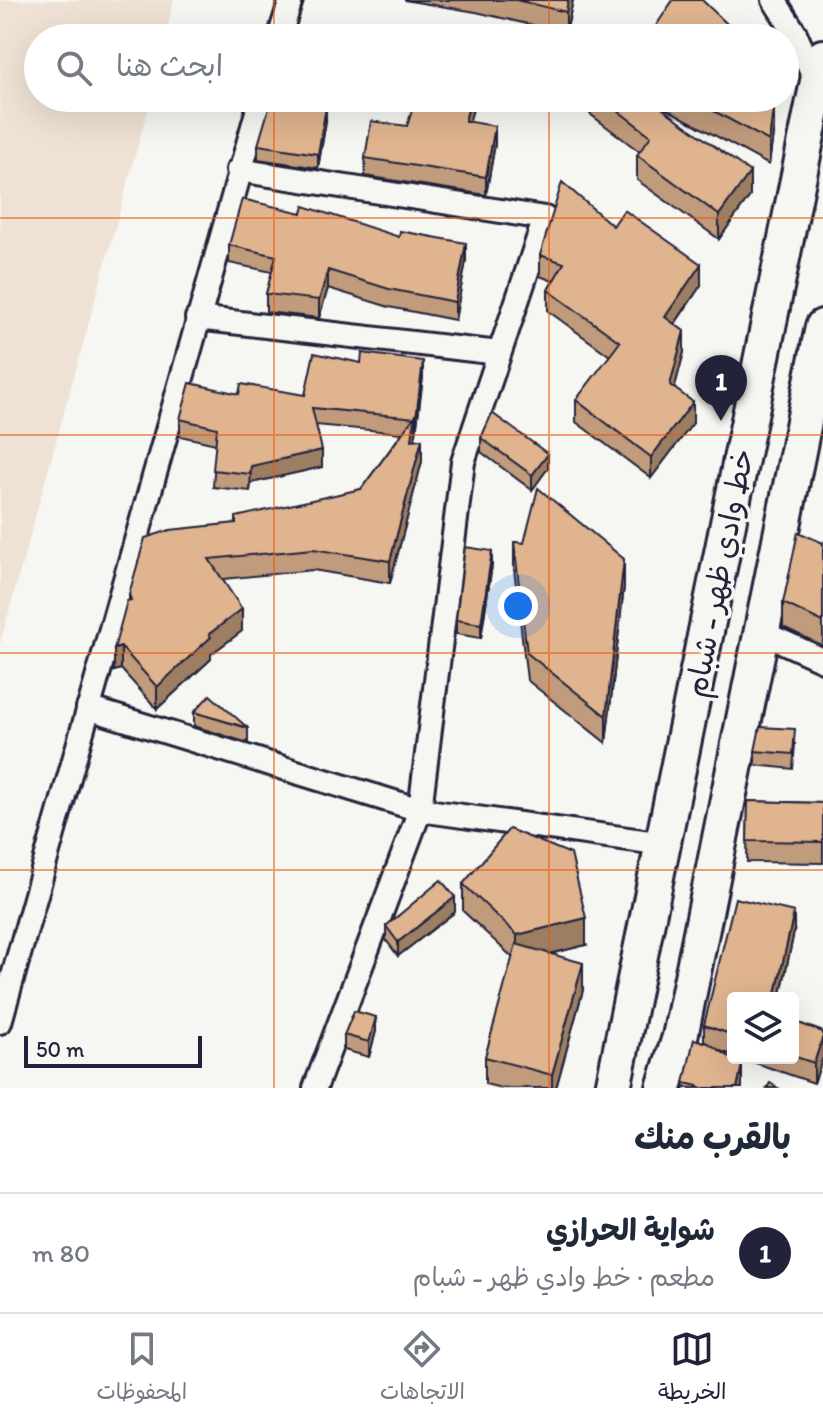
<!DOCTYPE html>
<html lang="ar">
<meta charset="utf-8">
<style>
body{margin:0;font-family:Itim,"Playpen Sans Arabic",sans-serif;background:#f2f2f3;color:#1f2937;direction:rtl}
.controls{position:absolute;right:24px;bottom:24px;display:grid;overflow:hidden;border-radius:8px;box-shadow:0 8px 32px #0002}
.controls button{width:72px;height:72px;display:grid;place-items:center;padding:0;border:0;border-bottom:2px solid #e0e1e3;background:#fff;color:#1f2937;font:40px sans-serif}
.scale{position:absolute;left:24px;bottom:20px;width:178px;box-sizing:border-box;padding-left:8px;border:4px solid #22223b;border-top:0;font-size:22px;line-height:28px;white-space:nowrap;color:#22223b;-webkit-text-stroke:6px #f6f6f2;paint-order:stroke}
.you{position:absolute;left:518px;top:606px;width:28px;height:28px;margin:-20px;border:6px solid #fff;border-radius:50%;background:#1a73e8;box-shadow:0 0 0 12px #1a73e833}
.badge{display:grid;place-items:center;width:52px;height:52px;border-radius:50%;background:#22223b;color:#fff;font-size:26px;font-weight:700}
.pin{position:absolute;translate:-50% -66px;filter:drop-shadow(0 2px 4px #0008)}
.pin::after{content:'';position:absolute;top:42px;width:28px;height:24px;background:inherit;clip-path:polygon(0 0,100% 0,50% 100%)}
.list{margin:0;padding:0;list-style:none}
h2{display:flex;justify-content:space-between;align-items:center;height:104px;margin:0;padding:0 32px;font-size:34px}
h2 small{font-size:26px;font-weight:400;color:#747a83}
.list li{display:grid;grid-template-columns:52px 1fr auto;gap:24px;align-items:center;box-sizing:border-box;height:120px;padding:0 32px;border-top:2px solid #e0e1e3}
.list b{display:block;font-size:30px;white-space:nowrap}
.list p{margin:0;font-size:26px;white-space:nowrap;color:#747a83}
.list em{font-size:26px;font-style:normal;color:#747a83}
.icon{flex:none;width:44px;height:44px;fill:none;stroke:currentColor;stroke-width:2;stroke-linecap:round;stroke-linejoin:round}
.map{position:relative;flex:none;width:823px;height:1088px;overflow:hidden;direction:ltr}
.search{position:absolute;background:#fff;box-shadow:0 8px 32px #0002;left:24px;right:24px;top:24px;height:88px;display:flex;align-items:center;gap:20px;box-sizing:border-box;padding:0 28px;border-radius:44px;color:#747a83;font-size:30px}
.sheet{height:224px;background:#fff}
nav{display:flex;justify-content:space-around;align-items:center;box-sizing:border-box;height:112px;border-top:2px solid #e0e1e3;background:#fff;font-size:22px;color:#747a83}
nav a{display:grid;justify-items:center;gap:4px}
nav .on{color:#22223b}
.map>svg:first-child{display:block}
.built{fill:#efe2d4}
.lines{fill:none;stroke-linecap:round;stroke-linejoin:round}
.street-casing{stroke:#22223b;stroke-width:28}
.primary-casing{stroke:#22223b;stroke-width:40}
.street{stroke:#f6f6f2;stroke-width:22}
.primary{stroke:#f6f6f2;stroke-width:34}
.wall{fill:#c09b7b;stroke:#22223b;stroke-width:2}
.shaded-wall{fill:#9c7e64;stroke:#22223b;stroke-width:2}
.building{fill:#dfb48f;stroke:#22223b;stroke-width:2}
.grid{fill:none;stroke:#e8590c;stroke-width:2;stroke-opacity:0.55}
.labels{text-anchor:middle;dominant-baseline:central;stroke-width:7;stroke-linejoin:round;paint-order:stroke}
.street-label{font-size:30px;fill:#22223b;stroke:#f6f6f2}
</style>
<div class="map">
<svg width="823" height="1088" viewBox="0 0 823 1088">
<rect width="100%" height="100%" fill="#f6f6f2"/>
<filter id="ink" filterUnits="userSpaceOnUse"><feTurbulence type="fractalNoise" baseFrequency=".0125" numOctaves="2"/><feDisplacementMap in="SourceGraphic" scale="16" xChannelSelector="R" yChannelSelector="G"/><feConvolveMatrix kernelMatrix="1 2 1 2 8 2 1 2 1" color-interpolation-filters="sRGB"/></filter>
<g filter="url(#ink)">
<polygon class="built" points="0,0 174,0 165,38 38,38 38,98 151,98 0,644"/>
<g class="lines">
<g class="street-casing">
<g id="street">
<polyline points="774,0 795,33 817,84"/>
<polyline points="279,38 291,0"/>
<polyline points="238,170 545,218 463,462 420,810 315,1088"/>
<polyline points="197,318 499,353"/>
<polyline points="761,632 823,660"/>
<polyline points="88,708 420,810 664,844"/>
<polyline points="0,1022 261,98"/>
</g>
</g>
<g class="primary-casing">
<g id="primary">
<polyline points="613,1088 823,57"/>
<polyline points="664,1088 680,1037 823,327"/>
</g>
</g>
<use href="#street" class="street"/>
<use href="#primary" class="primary"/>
</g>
<g class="wall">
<polygon points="404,0 573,0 566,33 476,12"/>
<polygon points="476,98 469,122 495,144 486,195 365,176 365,158 407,126"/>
<polygon points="590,98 773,98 774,126 769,165 654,102 750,196 719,239 637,180 637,155 640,152 590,114"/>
<polygon points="326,121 318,168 258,159 258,145"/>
<polygon points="613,226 701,285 675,324 684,352 674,388 693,423 651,478 576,422 576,400 610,356 548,311 548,290 553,281 540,276 540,255"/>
<polygon points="229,245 466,261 455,320 389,307 328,288 319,318 266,312 266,294 272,272 229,263"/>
<polygon points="423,377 415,439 422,461 390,583 313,570 223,579 242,631 211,654 211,659 157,709 121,669 114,671 129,600 129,594 236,523 361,489 402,433 316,425 322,467 251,483 250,491 213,487 216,444 180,436 180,419 239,394 305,395"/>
<polygon points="481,438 548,468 532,490 481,452"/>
<polygon points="514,542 524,543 624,586 606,743 527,680 514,569"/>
<polygon points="823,543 823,646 783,627 783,603"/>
<polygon points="492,565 481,638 456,634 456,620"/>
<polygon points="194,712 248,728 248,743 194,726"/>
<polygon points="795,744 793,769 755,765 755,751"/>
<polygon points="748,801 823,803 823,863 747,862"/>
<polygon points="463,884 586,945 550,954 583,990 556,1088 501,1088 485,1084 485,1057 513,958 463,911"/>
<polygon points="455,912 398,956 386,940 386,926"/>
<polygon points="794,932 781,994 784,998 733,998 733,1055 720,1051 742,1085 742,1088 684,1088 684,1083 704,1042 704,1025"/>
<polygon points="793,1021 823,1032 823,1057 814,1083 741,1058 793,1058"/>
<polygon points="376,1031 369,1057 344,1050 344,1035"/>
</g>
<g class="shaded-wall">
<polygon points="568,0 573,0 566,33 566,12"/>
<polygon points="471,98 476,98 465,138 465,121"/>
<polygon points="774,102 774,126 769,165 769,141"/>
<polygon points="326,107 326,121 318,168 318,154"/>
<polygon points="495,126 495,144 486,195 486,177"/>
<polygon points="750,172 750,196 719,239 719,215"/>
<polygon points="466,243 466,261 455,320 455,302"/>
<polygon points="701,264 701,285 665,338 665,317"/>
<polygon points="328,270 328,288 319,318 319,300"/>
<polygon points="684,331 684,352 670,406 670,385"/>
<polygon points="423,361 423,377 416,435 416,418"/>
<polygon points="693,402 693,423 651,478 651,457"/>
<polygon points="422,439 422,461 390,583 390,561"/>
<polygon points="322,450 322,467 251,483 250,491 251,466"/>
<polygon points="548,454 548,468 532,490 532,475"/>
<polygon points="492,551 492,565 481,638 481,624"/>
<polygon points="624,559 624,586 606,743 606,716"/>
<polygon points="242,609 242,631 211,654 211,659 157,709 157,687 209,634"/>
<polygon points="121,647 121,669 114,671 114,649"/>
<polygon points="455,897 455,912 398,956 398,942"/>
<polygon points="794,912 794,932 780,998 776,993"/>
<polygon points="586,918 586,945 517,962 517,935"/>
<polygon points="583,963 583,990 556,1088 552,1088 552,1075"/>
<polygon points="376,1017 376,1031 369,1057 369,1042"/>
<polygon points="823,1036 823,1057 814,1083 814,1063"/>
<polygon points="742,1065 742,1088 737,1088"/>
</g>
<g class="building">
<polygon points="516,0 568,0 566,12"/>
<polygon points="673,0 702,0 742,38 648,38"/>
<polygon points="416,98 471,98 465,121 495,126 486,177 365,158 371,121 407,126"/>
<polygon points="601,98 648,98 750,172 719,215 637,155 651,136"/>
<polygon points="690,98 773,98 774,102 769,141"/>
<polygon points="271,101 326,107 318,154 258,145"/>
<polygon points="562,182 613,226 624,210 701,264 665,317 684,331 670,385 693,402 651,457 576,400 620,342 548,290 564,263 540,255"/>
<polygon points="242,199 302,213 304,206 399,237 400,231 466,243 455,302 389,289 328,270 319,300 266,294 276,256 229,245"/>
<polygon points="314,353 361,363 362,353 423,361 416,418 312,408 322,450 251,466 250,474 213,470 217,428 180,419 190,383 239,394 241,384 305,395"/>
<polygon points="492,413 548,454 532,475 481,438"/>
<polygon points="415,416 412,440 422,439 390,561 313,549 209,559 242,609 209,634 211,637 157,687 121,647 114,649 127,601 131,600 129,594 145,538 170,530 236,523 236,517 361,489"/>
<polygon points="538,488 624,559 606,716 527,653 514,542 524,543"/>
<polygon points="798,532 823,543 823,622 783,603"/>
<polygon points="465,547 492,551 481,624 456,620"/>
<polygon points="210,695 248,728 194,712"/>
<polygon points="760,727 795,729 793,754 755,751"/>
<polygon points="748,801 823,803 823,842 747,841"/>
<polygon points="509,829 571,854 586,918 517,935 463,884"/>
<polygon points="441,880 455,897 398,942 386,926"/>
<polygon points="735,898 794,912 776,993 784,994 783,998 733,998 733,1035 704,1025"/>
<polygon points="516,944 583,963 552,1075 485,1057"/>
<polygon points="354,1011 376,1017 369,1042 344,1035"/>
<polygon points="793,1021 823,1032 823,1036 814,1063 793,1056"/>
<polygon points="694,1039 708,1043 742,1065 737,1088 697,1088 698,1086 684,1083"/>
<polygon points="770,1083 778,1088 767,1088"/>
</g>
</g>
<path class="grid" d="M274 0V38M549 0V38M274 98V1088M549 98V1088M0 218H823M0 435H823M0 653H823M0 870H823"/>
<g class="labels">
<g class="street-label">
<text transform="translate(719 573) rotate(-79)">خط وادي ظهر - شبام</text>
</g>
</g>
</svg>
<div class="controls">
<button><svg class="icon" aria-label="layers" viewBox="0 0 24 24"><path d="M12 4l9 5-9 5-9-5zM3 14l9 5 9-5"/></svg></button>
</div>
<div class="scale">50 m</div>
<div class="you"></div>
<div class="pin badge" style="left:721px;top:421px">1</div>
<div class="search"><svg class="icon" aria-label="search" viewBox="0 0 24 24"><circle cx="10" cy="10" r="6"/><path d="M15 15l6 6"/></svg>ابحث هنا</div>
</div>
<section class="sheet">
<h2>بالقرب منك<small></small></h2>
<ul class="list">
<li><span class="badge">1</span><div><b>شواية الحرازي</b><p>مطعم · خط وادي ظهر - شبام</p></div><em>80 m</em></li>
</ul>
</section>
<nav>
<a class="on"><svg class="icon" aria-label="map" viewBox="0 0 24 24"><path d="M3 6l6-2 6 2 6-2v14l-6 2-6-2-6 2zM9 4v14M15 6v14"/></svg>الخريطة</a>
<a><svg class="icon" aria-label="directions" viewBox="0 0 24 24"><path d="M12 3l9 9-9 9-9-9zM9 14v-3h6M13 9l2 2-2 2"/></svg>الاتجاهات</a>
<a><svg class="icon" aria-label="saved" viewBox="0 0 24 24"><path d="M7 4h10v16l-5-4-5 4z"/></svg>المحفوظات</a>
</nav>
